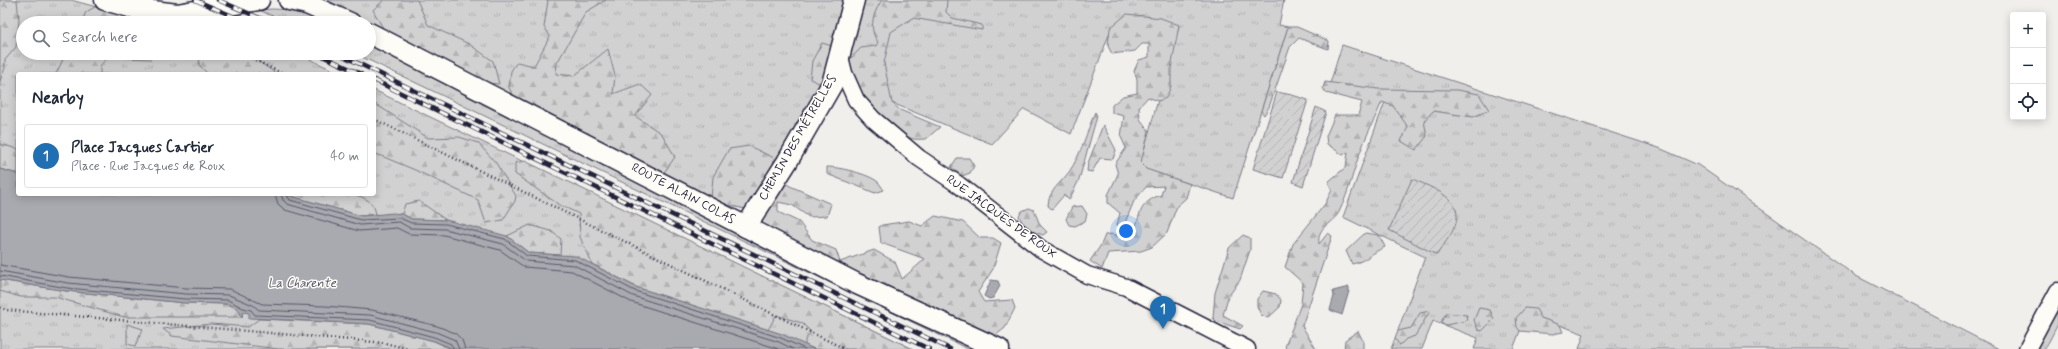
<!DOCTYPE html>
<meta charset="utf-8">
<style>
body{margin:0;font-family:Mynerve,sans-serif;background:#f6f6f7;color:#1f2937}
.controls{position:absolute;right:12px;top:12px;display:grid;overflow:hidden;border-radius:4px;box-shadow:0 2px 10px #0003}
.controls button{width:36px;height:36px;display:grid;place-items:center;padding:0;border:0;border-bottom:1px solid #e0e1e3;background:#fff;color:#1f2937;font:20px sans-serif}
.you{position:absolute;left:1126px;top:231px;width:14px;height:14px;margin:-10px;border:3px solid #fff;border-radius:50%;background:#1a73e8;box-shadow:0 0 0 6px #1a73e833}
.badge{display:grid;place-items:center;width:26px;height:26px;border-radius:50%;background:#1f6fb2;color:#fff;font-size:13px;font-weight:700}
.pin{position:absolute;translate:-50% -33px;filter:drop-shadow(0 1px 2px #0008)}
.pin::after{content:'';position:absolute;top:21px;width:14px;height:12px;background:inherit;clip-path:polygon(0 0,100% 0,50% 100%)}
.list{margin:0;padding:0;list-style:none}
h2{display:flex;justify-content:space-between;align-items:center;height:52px;margin:0;padding:0 16px;font-size:17px}
h2 small{font-size:13px;font-weight:400;color:#747a83}
.list li{display:grid;grid-template-columns:26px 1fr auto;gap:12px;align-items:center;box-sizing:border-box;height:64px;margin:0 8px 8px;padding:0 8px;border:1px solid #e0e1e3;border-radius:4px}
.list b{display:block;font-size:15px;white-space:nowrap}
.list p{margin:0;font-size:13px;white-space:nowrap;color:#747a83}
.list em{font-size:13px;font-style:normal;color:#747a83}
.icon{flex:none;width:22px;height:22px;fill:none;stroke:currentColor;stroke-width:2;stroke-linecap:round;stroke-linejoin:round}
.map{position:relative;flex:none;width:2058px;height:349px;overflow:hidden}
.search{position:absolute;background:#fff;box-shadow:0 2px 10px #0003;left:16px;top:16px;width:360px;height:44px;display:flex;align-items:center;gap:10px;box-sizing:border-box;padding:0 14px;border-radius:22px;color:#747a83;font-size:15px}
.panel{position:absolute;background:#fff;box-shadow:0 2px 10px #0003;left:16px;top:72px;width:360px;height:124px;border-radius:4px}
.map>svg:first-child{display:block}
.grass{fill:url(#grass-tufts);stroke:#7a7a86}
.forest{fill:url(#forest-firs);stroke:#7a7a86}
.garden{fill:url(#garden-furrows);stroke:#7a7a86}
.water{fill:#a9a9b0;stroke:#737381}
.lines{fill:none;stroke-linecap:round;stroke-linejoin:round}
.shore{stroke:#58586a;stroke-width:1}
.minor-casing{stroke:#22223b;stroke-width:19}
.tertiary-casing{stroke:#22223b;stroke-width:23}
.path{stroke:#22223b;stroke-width:2.5;stroke-dasharray:1 3;stroke-linecap:butt}
.minor{stroke:#fdfcf7;stroke-width:16}
.tertiary{stroke:#fdfcf7;stroke-width:20}
.rail-casing{stroke:#22223b;stroke-width:4.5}
.rail{stroke:#fdfcf7;stroke-width:3;stroke-dasharray:9;stroke-linecap:butt}
.labels{text-anchor:middle;dominant-baseline:central;stroke-width:3;stroke-linejoin:round;paint-order:stroke}
.street-label{font-size:12px;fill:#22223b;stroke:#fdfcf7}
.water-label{font-size:13px;font-style:italic;fill:#58586a;stroke:#fdfcf7}
</style>
<div class="map">
<svg width="2058" height="349" viewBox="0 0 2058 349">
<defs>
<pattern id="grass-tufts" width="24" height="20" patternUnits="userSpaceOnUse"><rect width="24" height="20" fill="#d2d1d1"/><path d="M3 7l-1-3M5 7V3M7 7l1-3M15 17l-1-3M17 17v-4M19 17l1-3" fill="none" stroke="#b4b3b4"/></pattern>
<pattern id="forest-firs" width="22" height="20" patternUnits="userSpaceOnUse"><rect width="22" height="20" fill="#d2d1d1"/><path d="M5 1l3.5 6h-7zM16 11l3.5 6h-7z" fill="#b4b3b4"/></pattern>
<pattern id="garden-furrows" width="10" height="10" patternUnits="userSpaceOnUse"><rect width="10" height="10" fill="#d2d1d1"/><path d="M-1 1l2-2M0 10L10 0M9 11l2-2" fill="none" stroke="#b4b3b4"/></pattern>
</defs>
<rect width="100%" height="100%" fill="#f0efec"/>
<filter id="ink" filterUnits="userSpaceOnUse"><feTurbulence type="fractalNoise" baseFrequency=".025" numOctaves="2"/><feDisplacementMap in="SourceGraphic" scale="8" xChannelSelector="R" yChannelSelector="G"/><feConvolveMatrix kernelMatrix="1 2 1 2 8 2 1 2 1" color-interpolation-filters="sRGB"/></filter>
<g filter="url(#ink)">
<g class="grass">
<polygon points="0,0 71,0 140,19 174,23 23,23 23,53 297,53 341,74 18,74 18,194 374,194 374,90 913,349 0,349"/>
<polygon points="327,0 847,0 834,57 799,129 750,210 723,204"/>
<polygon points="862,0 1284,0 1279,25 1288,27 1233,198 1139,167 1179,26 1110,32 1071,134 1024,109 992,144 892,103 879,114 849,72 848,52"/>
<polygon points="272,9 293,10 327,23 288,23 259,10"/>
<polygon points="222,17 234,23 180,23"/>
<polygon points="369,43 982,349 968,349 354,53 369,53"/>
<polygon points="1342,45 1659,148 1698,165 1856,276 1999,349 1579,349 1584,334 1527,313 1513,349 1474,349 1478,338 1433,321 1422,349 1391,349 1425,257 1343,217 1386,99 1328,90"/>
<polygon points="2058,306 2058,324 2045,349 2036,349"/>
</g>
<g class="forest">
<polygon points="0,0 17,0 19,21 16,47 5,60 5,68 0,81"/>
<polygon points="384,0 417,0 428,25 469,44 493,61 499,84 487,83 384,30 373,10"/>
<polygon points="548,0 606,0 586,12 557,63 556,74 574,76 608,49 615,76 613,94 640,84 652,95 635,116 662,134 675,157 663,174 515,98 509,88 511,71 517,62 534,66 550,36 544,27"/>
<path d="M882 0H947L946 12 952 18 982 25V30L913 18 891 32 884 63 892 103 900 110 940 127 926 139C921 139 915 140 910 138 884 126 849 90 848 61L861 48 876 46 878 42C868 29 873 13 882 0Z"/>
<polygon points="95,7 118,8 148,23 81,23 86,12"/>
<path d="M1127 14 1161 18 1179 25 1171 69V86L1166 98 1158 101 1148 97 1139 107 1140 119 1149 131 1141 162 1146 169 1190 184 1186 198 1177 206 1167 233 1152 247 1141 251 1108 253 1102 269 1090 261 1101 245 1105 235C1114 232 1123 238 1129 234 1143 226 1132 204 1161 195L1164 186 1146 187 1134 201 1122 230 1117 225 1120 213 1108 203V195L1118 174 1115 164 1126 148 1121 137 1124 116 1112 113V105L1123 96 1137 93V79L1134 71 1139 60 1149 57V44H1142L1135 51 1112 54 1108 46 1110 28Z"/>
<polygon points="1288,27 1297,27 1329,41 1328,49 1299,38 1290,47 1269,107 1264,115 1261,111"/>
<polygon points="822,43 832,46 834,57 821,84 810,79 812,61"/>
<polygon points="66,53 112,53 100,66 100,74 56,74"/>
<polygon points="115,53 156,53 151,59 125,58"/>
<polygon points="200,53 246,53 277,74 208,74 199,65"/>
<path d="M1325 82 1378 89 1457 90 1479 94 1489 110 1473 117 1433 111 1424 121 1427 136 1416 150 1401 141 1408 127 1393 106 1382 102C1375 118 1367 134 1361 150 1353 171 1349 192 1339 212 1332 225 1317 225 1319 244L1328 233 1332 236 1302 326 1316 349H1287L1285 347 1301 304 1303 283 1285 267 1293 244 1325 204 1332 190 1328 182 1346 167 1348 152 1343 155 1327 144 1326 136 1335 115H1358L1362 102 1326 93 1323 88Z"/>
<polygon points="374,103 428,138 459,137 478,143 496,163 516,196 515,201 503,220 486,223 478,200 415,170 374,153"/>
<path d="M1095 112 1097 116 1079 180 1069 200 1064 195 1052 209 1048 206C1048 191 1061 183 1069 172 1081 155 1087 131 1095 112Z"/>
<polygon points="1103,125 1116,150 1113,159 1100,158 1092,172 1087,171 1088,163"/>
<polygon points="0,144 18,149 18,174 0,169"/>
<polygon points="749,146 774,158 772,174 750,210 723,204 711,198 713,177 729,149"/>
<polygon points="957,158 969,158 974,166 970,173 962,176 951,167"/>
<polygon points="525,161 913,349 814,349 805,345 805,340 811,332 802,323 776,315 768,330 636,287 592,264 580,237 579,214 558,204 515,174 515,163"/>
<path d="M827 167C839 167 869 174 878 182 880 184 882 188 884 190L875 193 827 174Z"/>
<polygon points="779,179 790,186 831,204 827,216 809,217 792,205 778,202 778,212 799,222 812,240 836,250 840,262 874,250 895,262 902,279 925,259 881,243 879,227 882,225 909,221 922,226 935,216 963,222 980,238 993,238 1001,243 993,269 978,292 984,302 1012,300 1015,308 1005,328 995,336 974,334 761,227 760,214"/>
<path d="M297 194C320 194 372 185 376 214L362 216 293 197Z"/>
<polygon points="419,201 446,220 412,219 402,214 405,204"/>
<polygon points="1082,206 1087,214 1085,221 1075,226 1069,225 1066,219 1072,207"/>
<polygon points="1029,208 1034,210 1040,225 1047,232 1043,235 1026,229 1019,216 1022,211"/>
<polygon points="530,225 551,231 561,239 560,255 529,253 507,236"/>
<path d="M1365 233 1379 235 1385 247C1372 252 1367 261 1352 264L1346 251Z"/>
<polygon points="1243,235 1250,238 1250,250 1240,280 1228,297 1223,315 1243,326 1240,329 1216,321 1213,318 1215,293 1229,248"/>
<polygon points="0,280 66,291 185,303 228,304 238,309 242,317 124,317 55,297 21,297 0,291"/>
<polygon points="1263,291 1276,294 1281,300 1280,307 1268,318 1261,315 1257,306 1257,299"/>
<polygon points="1479,308 1490,310 1494,319 1482,331 1478,330 1474,320"/>
<polygon points="1525,308 1536,309 1541,318 1560,325 1563,332 1553,334 1520,331 1517,327 1516,318"/>
<polygon points="1430,311 1415,336 1406,339 1400,345 1395,339 1398,331 1411,328 1420,313"/>
<polygon points="1446,313 1467,315 1466,321 1446,325 1441,322"/>
<polygon points="259,319 369,324 434,341 451,349 279,349 172,336 163,329 211,324 248,327"/>
<polygon points="127,324 143,329 135,346 127,344"/>
<polygon points="1358,331 1363,341 1363,349 1344,349 1345,340"/>
</g>
<g class="garden">
<polygon points="1277,92 1292,95 1308,100 1283,178 1253,169"/>
<polygon points="1316,107 1326,112 1303,186 1293,182"/>
<path d="M1412 179C1431 187 1466 199 1455 226 1451 236 1442 246 1437 255L1389 230Z"/>
</g>
<g class="water">
<polygon points="0,169 18,174 18,194 284,194 362,216 393,213 402,214 412,219 446,220 507,236 529,253 576,256 636,287 782,334 814,349 454,349 434,341 369,324 249,318 249,313 243,312 242,317 238,309 228,304 185,303 66,291 0,280"/>
<polygon points="991,280 998,281 1000,286 993,298 989,299 984,296"/>
<polygon points="1349,287 1349,291 1342,315 1330,310 1334,296 1333,291"/>
</g>
<g class="lines">
<g class="shore">
<polyline points="275,194 278,204 285,210 359,231 397,228 409,234 444,235 500,250 524,267 572,271 631,302 779,349"/>
<polyline points="281,194 283,200 287,204 360,225 399,222 410,228 445,229 503,244 526,261 574,265 633,296 779,342 793,349"/>
<polyline points="286,194 290,200 361,220 400,218 411,223 446,224 505,239 527,256 575,260 635,291 781,338 805,349"/>
<polyline points="0,265 69,277 186,288 230,289 262,304 325,306 372,310 437,326 455,333 462,340 465,349"/>
<polyline points="0,271 68,283 186,294 229,295 253,305 259,310 370,315 436,332 455,340 459,349"/>
<polyline points="0,276 67,288 185,299 228,300 243,308 251,310 255,315 370,320 434,337 451,344 454,349"/>
</g>
<g class="minor-casing">
<g id="minor">
<polyline points="840,57 844,73 856,100 873,119 919,158 959,185 1041,249 1087,275 1126,287 1247,349"/>
<polyline points="2027,349 2058,291"/>
</g>
</g>
<g class="tertiary-casing">
<g id="tertiary">
<polyline points="105,0 137,9 177,14 259,0"/>
<polyline points="289,0 307,4 350,23"/>
<polyline points="369,33 855,283 999,349"/>
<polyline points="746,227 787,162 832,84 854,0"/>
</g>
</g>
<g class="path">
<polyline points="241,53 283,74"/>
<polyline points="374,119 845,349"/>
<polyline points="0,307 6,310 385,343 408,349"/>
</g>
<use href="#minor" class="minor"/>
<use href="#tertiary" class="tertiary"/>
<g class="rail-casing">
<g id="rail">
<polyline points="195,0 249,23"/>
<polyline points="218,0 271,23"/>
<polyline points="316,53 361,74"/>
<polyline points="337,53 950,349"/>
<polyline points="374,80 929,349"/>
</g>
</g>
<use href="#rail" class="rail"/>
</g>
</g>
<g class="labels">
<g class="street-label">
<text transform="translate(798 138) rotate(-60)">CHEMIN DES MÉTRELLES</text>
<text transform="translate(683 194) rotate(28)">ROUTE ALAIN COLAS</text>
<text transform="translate(1001 217) rotate(36)">RUE JACQUES DE ROUX</text>
</g>
<g class="water-label">
<text x="302" y="283">La Charente</text>
</g>
</g>
</svg>
<div class="controls">
<button>+</button>
<button>−</button>
<button><svg class="icon" aria-label="locate" viewBox="0 0 24 24"><circle cx="12" cy="12" r="6"/><path d="M12 2v4M12 18v4M2 12h4M18 12h4"/></svg></button>
</div>
<div class="you"></div>
<div class="pin badge" style="left:1163px;top:329px">1</div>
<div class="search"><svg class="icon" aria-label="search" viewBox="0 0 24 24"><circle cx="10" cy="10" r="6"/><path d="M15 15l6 6"/></svg>Search here</div>
<section class="panel">
<h2>Nearby<small></small></h2>
<ul class="list">
<li><span class="badge">1</span><div><b>Place Jacques Cartier</b><p>Place · Rue Jacques de Roux</p></div><em>40 m</em></li>
</ul>
</section>
</div>
